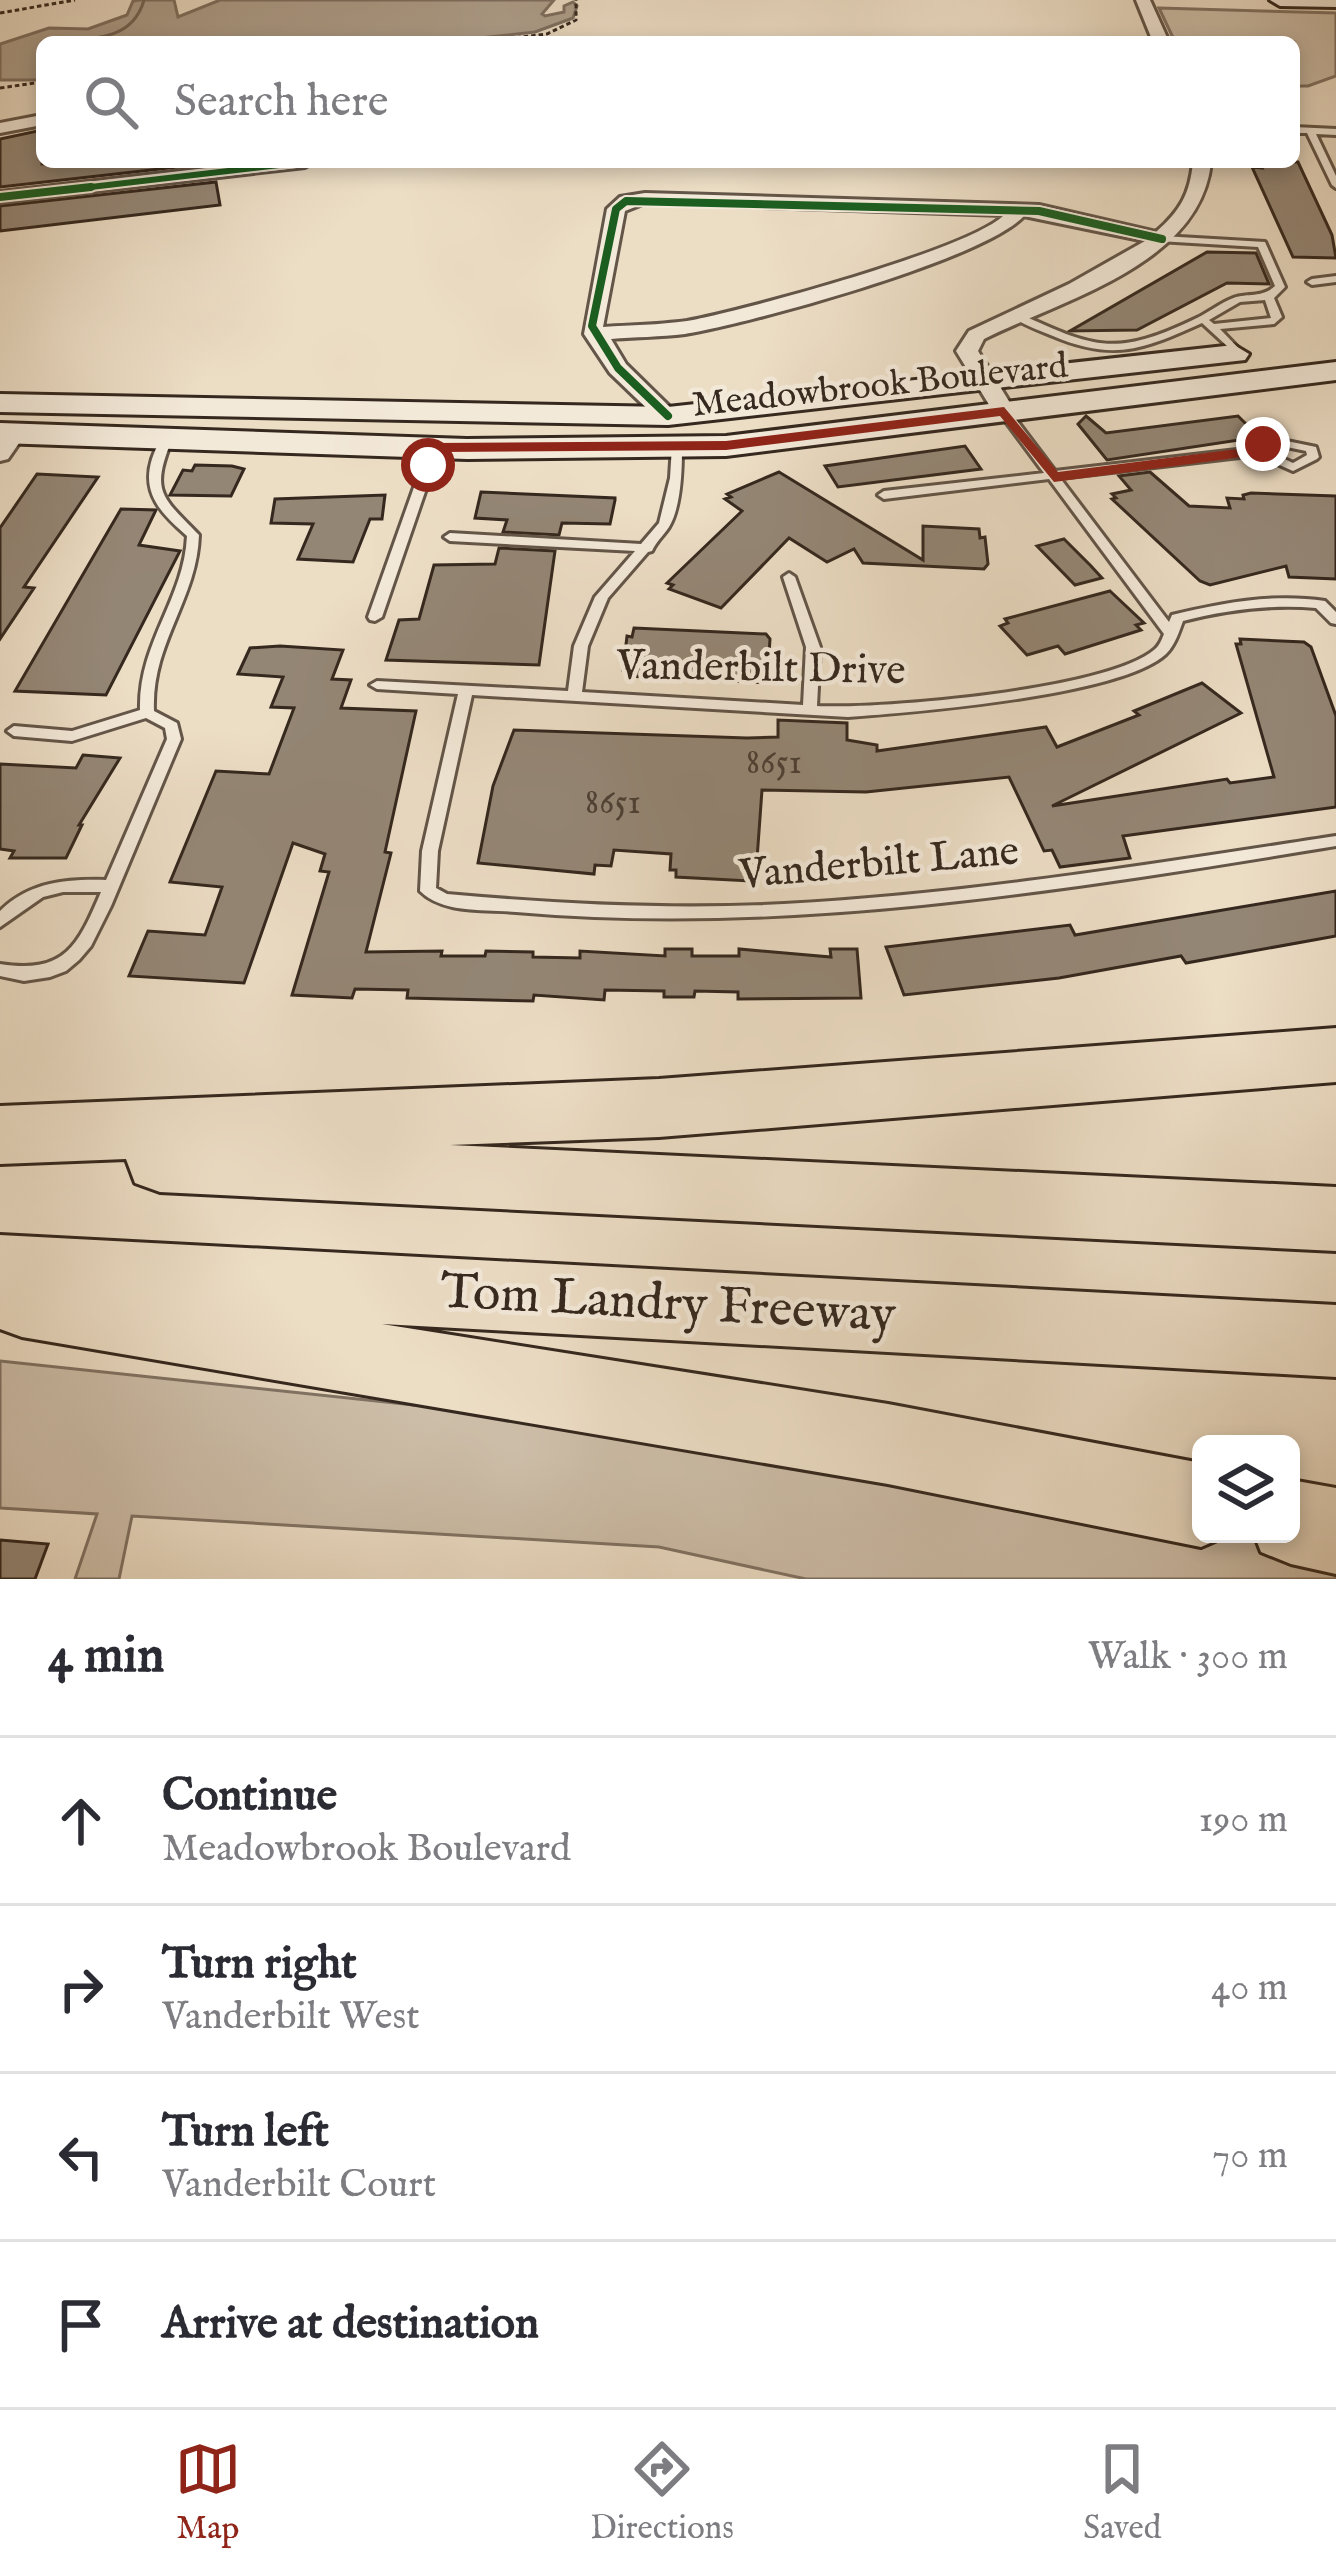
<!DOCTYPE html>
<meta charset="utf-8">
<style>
body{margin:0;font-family:"IM FELL English",serif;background:#f7f7f7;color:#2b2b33}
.controls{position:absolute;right:36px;bottom:36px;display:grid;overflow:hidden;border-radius:18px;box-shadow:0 6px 18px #0003}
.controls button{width:108px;height:108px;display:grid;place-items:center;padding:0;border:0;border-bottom:3px solid #e1e1e2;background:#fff;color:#2b2b33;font:60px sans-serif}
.stop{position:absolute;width:36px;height:36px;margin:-27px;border:9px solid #8f2418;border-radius:50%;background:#fff}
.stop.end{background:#8f2418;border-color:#fff;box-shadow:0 3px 12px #0008}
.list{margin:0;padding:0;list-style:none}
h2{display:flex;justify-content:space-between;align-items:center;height:156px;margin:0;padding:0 48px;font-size:51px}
h2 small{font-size:39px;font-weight:400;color:#7c7c81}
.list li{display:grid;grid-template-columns:78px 1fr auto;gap:36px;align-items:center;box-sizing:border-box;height:168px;padding:0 48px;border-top:3px solid #e1e1e2}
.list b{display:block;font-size:45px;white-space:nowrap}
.list p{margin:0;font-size:39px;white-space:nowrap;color:#7c7c81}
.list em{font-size:39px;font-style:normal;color:#7c7c81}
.icon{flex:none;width:66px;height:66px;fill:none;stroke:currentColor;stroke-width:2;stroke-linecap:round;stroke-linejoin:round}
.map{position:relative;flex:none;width:1336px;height:1579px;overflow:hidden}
.search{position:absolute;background:#fff;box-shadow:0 6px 18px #0003;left:36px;right:36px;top:36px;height:132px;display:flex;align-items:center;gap:30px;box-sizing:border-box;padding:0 42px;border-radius:18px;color:#7c7c81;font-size:45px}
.sheet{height:828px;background:#fff}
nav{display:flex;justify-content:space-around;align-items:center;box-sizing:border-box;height:168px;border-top:3px solid #e1e1e2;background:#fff;font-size:33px;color:#7c7c81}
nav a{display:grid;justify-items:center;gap:6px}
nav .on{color:#8f2418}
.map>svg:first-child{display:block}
.green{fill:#cdbea9;stroke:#817364;stroke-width:3}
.water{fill:#ae9f8c;stroke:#7e6f60;stroke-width:3}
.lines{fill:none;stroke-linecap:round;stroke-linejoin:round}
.shore{stroke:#726455;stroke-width:3}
.building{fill:#948675;stroke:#35281e;stroke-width:3}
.lane-casing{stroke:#635548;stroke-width:6}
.street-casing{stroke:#635548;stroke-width:6}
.secondary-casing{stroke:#35281e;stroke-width:6}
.highway-casing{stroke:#35281e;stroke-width:6}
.path{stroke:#35281e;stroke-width:3;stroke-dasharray:4.5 3;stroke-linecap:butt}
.lane{fill:#f3e9d9;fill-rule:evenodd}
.street{fill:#f3e9d9;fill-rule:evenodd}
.secondary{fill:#f3e9d9;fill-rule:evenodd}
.highway{fill:#ecddc5;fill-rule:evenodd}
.cycleway-far1-casing{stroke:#f3e9d9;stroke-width:10}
.cycleway-casing{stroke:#f3e9d9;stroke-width:12}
.cycleway-far1{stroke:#1b5e20;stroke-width:6}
.cycleway{stroke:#1b5e20;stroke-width:8}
.route{fill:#8f2418}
.labels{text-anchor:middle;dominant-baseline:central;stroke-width:9;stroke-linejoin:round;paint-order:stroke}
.far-street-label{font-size:36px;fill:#35281e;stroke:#f3e9d9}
.number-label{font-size:36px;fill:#4d4034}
.street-label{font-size:42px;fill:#35281e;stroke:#f3e9d9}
.near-street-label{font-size:51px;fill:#35281e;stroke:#f3e9d9}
</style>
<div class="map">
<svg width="1336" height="1579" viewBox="0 0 1336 1579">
<rect width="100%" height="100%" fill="#ecddc5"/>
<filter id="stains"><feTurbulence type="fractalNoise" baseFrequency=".00167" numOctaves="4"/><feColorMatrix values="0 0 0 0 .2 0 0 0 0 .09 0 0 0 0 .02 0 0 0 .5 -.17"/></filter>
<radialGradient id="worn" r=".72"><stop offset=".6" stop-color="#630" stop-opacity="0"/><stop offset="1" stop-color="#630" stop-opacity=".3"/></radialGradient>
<g class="green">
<polygon points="1159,8 1336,13 1336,76 1308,86 1294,86 1294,42 1175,42"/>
<polygon points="0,1361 772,1443 1336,1558 1336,1579 806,1579 659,1547 132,1516 119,1579 75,1579 97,1514 0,1508"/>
</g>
<polygon class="water" points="139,0 174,0 178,17 220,0 554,0 542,14 545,16 564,12 564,6 573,2 577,6 573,18 535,32 470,39 42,42 42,80 0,80 0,44 49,28 88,29 127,15 133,1"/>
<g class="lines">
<path class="shore" d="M44 42C83 37 131 46 144 0"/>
</g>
<g class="building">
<polygon points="42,130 42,164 213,163 0,187 0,139"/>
<polygon points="1259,162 1298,162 1332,235 1336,258 1293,257 1252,167 1262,168"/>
<polygon points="216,182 220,205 0,231 0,206"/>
<polygon points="1207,252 1256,253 1269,284 1227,283 1137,330 1070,331"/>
<polygon points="1086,416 1106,433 1238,416 1259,437 1107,460 1078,424"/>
<polygon points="965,446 981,469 838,487 825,466"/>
<polygon points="195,465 232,466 244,469 231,496 170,495 183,470 192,471"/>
<polygon points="779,472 923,560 923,526 979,529 980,538 985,537 988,564 984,569 863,563 854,549 827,562 789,538 721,608 669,589 673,585 667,583 742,511 725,499 731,497 727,494"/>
<polygon points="1150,472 1189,506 1230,508 1227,498 1244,499 1243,495 1251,493 1336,496 1336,579 1289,577 1286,566 1210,585 1200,581 1112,499 1116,498 1112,494 1131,490 1119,476"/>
<polygon points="37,474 98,477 24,587 34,588 0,639 0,528"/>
<polygon points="481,492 615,498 615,500 610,524 562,523 559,535 503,532 507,520 475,518"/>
<polygon points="385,495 382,519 370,519 353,562 298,559 313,524 271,523 275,499"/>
<polygon points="121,509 156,510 139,545 180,551 106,695 15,691"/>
<polygon points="1064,539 1091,566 1102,578 1075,585 1037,546"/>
<polygon points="499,548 555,551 539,665 386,660 399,620 419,619 434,565 495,564"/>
<polygon points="1110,591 1144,623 1136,625 1141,630 1065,654 1058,646 1027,655 1000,626 1008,623 1005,619"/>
<polygon points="634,628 766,634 770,639 767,683 627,676 628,670 623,670 627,636 632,637"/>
<polygon points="1240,639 1304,642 1311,647 1336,716 1336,807 1123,836 1130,858 1060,867 1052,850 1044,851 1009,777 866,792 762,790 756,873 751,873 750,881 676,877 676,870 670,870 671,854 614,850 611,866 595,865 594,874 478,863 493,786 514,730 747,738 778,737 778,720 847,723 847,740 877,745 877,751 1046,727 1057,747 1139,715 1134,711 1202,683 1241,713 1052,806 1227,779 1230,783 1274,777 1236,644 1241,644"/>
<polygon points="280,646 343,650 332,679 351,680 341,708 416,711 385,852 391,853 366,952 442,951 441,956 485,956 486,951 533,952 533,957 580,958 580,951 665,956 665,949 692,949 692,956 739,956 739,949 831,957 830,949 857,949 861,998 738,999 738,992 695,991 694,997 664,997 664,991 605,990 604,1000 534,995 533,1001 407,998 408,990 355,989 352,998 292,995 329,872 320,871 325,854 293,843 244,983 129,976 148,931 205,935 222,887 170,882 216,771 269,774 294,708 271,707 283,677 238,674 250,648"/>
<polygon points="83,755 120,758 79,825 82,825 66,858 10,858 14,851 0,849 0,764 76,768"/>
<polygon points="1336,891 1336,936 1186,963 1181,956 1059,978 904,995 886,947 1070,925 1075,935"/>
<polygon points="0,1540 48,1544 35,1579 0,1579"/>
</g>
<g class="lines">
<g class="lane-casing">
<g id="lane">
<polygon points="1294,127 1336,129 1336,135 1316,134 1336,176 1336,188 1332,185 1307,133 1294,133"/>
<path d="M1162 236 1265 242 1285 287 1274 298 1282 317 1274 324 1220 329 1244 354 1239 357 1202 323C1144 349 1114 362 1053 336 1038 330 1022 324 1009 315L1018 313C1096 349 1116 357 1197 318 1209 312 1219 304 1231 299 1246 292 1261 299 1275 286L1258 247 1159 241 1157 239ZM1265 300 1271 318 1214 324 1209 320 1240 302Z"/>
<polygon points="1336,276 1336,282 1312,285 1307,282 1312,279"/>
<path d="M1004 408 1008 409 1055 471 1254 448 1259 442 1277 439 1316 447 1319 457 1317 459 1293 471 1257 455 1060 478 1169 622 1172 615C1222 603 1274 593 1325 601L1336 612V624L1331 623 1316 608C1271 604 1227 610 1183 621 1179 632 1175 645 1166 654 1121 696 914 712 848 717L472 695 438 851 436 888 447 894C559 904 671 910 784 904 969 894 1153 864 1336 836V846C1065 890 790 936 516 912 485 909 443 914 420 891L422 851 458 694 377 689 370 685 377 681 568 691 574 646 595 597 635 551 450 541 444 537 450 533 641 544 659 523 670 478 672 446 676 445 682 448C682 471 681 507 669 527 663 536 656 542 652 551L648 552 608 598 588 646 582 692 803 705 806 647 783 577 789 573 795 577 820 647 817 706C883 709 1106 690 1154 650 1160 645 1161 641 1164 634L1049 479 884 499 878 495 884 491 1044 473 998 411ZM1277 445 1306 451 1307 455 1293 463 1265 450 1267 447Z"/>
<path d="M167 434 173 437C150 492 161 496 199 535 197 600 151 643 154 711L177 723 181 739 111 906 91 946 79 960 66 971 50 977 24 981 0 976V964C65 974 78 946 101 892H63L43 897 0 927V911C30 882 65 879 106 880L167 739 165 728 146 718 72 741 14 736 7 731 14 726 72 731 140 710C138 643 184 600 187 536 162 514 141 494 152 459 156 448 159 440 167 434Z"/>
<polygon points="434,445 440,448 382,617 375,621 370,620 368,617 428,448"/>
</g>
</g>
<g class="street-casing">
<g id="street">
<polygon points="1136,0 1150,0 1169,42 1153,42"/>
<polygon points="42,115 42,125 0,133 0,123"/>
<polygon points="259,162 314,162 305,167 0,202 0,192"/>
<path d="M1193 162H1211C1201 264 1064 299 984 339L978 351 1015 411 1012 416H996L956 351 969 331 1069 284 1145 241 1024 216C982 260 751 323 685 334 660 337 635 337 611 339L626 364 679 416 668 423 660 421 610 373 584 334 607 209 620 197 645 193 1039 205 1156 232C1180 211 1190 194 1193 162ZM645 203 1004 215C971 249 742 311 687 321 659 325 631 325 603 327L625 211Z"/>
<polygon points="15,426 26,433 8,459 0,461 0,438"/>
</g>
</g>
<g class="secondary-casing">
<g id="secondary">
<polygon points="1270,0 1336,0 1336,7 1280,6"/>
<polygon points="1234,345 1249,354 1245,360 668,425 0,412 0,394 668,407"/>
<polygon points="1336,362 1336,380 726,456 467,459 0,443 0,423 467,439 726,436"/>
</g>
</g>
<g class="highway-casing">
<g id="highway">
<polygon points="1336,1028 1336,1082 659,1137 450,1145 1336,1187 1336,1251 160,1192 135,1183 126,1159 0,1164 0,1106 659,1079"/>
<polygon points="0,1235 1336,1305 1336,1377 382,1324 888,1404 1201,1463 1201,1534 1231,1534 1201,1547 888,1484 22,1337 0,1329"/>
<polygon points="1291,1480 1336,1488 1336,1574 1291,1564 1261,1552 1254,1534 1291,1534"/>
</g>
</g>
<g class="path">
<polyline points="0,13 75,0"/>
<polyline points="479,42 547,34 576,20 576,0"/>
<polyline points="0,88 42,82"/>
</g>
<use href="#lane" class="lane"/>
<use href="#street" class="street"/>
<use href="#secondary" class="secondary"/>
<use href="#highway" class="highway"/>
<g class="cycleway-far1-casing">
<polyline id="cycleway-far1" points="65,190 305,162"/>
</g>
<g class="cycleway-casing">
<g id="cycleway">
<polyline points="0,197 91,187"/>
<polyline points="668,416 618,368 592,326 616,209 626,201 1039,211 1162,239"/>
</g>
</g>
<use href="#cycleway-far1" class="cycleway-far1"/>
<use href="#cycleway" class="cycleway"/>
</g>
<polygon class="route" points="1004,407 1058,472 1253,447 1263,439 1271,444 1258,455 1054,482 1000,416 726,450 440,452 434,468 420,465 426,448 434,443 726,441"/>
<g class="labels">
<g class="far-street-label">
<text transform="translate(880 386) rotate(-6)">Meadowbrook Boulevard</text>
</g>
<g class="number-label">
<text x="774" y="763">8651</text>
<text x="613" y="803">8651</text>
</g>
<g class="street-label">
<text transform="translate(761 669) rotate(1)">Vanderbilt Drive</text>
<text transform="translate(879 864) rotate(-5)">Vanderbilt Lane</text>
</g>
<g class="near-street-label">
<text transform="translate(668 1305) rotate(3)">Tom Landry Freeway</text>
</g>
</g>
<rect width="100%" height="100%" filter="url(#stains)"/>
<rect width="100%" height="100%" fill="url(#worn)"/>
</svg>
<div class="controls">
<button><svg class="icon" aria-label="layers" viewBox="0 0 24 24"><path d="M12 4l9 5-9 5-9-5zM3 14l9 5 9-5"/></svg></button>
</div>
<div class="stop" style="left:428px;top:465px"></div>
<div class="stop end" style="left:1263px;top:444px"></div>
<div class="search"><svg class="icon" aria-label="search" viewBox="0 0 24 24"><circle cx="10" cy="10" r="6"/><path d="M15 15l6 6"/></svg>Search here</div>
</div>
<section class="sheet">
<h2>4 min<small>Walk · 300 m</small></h2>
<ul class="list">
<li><svg class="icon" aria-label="ahead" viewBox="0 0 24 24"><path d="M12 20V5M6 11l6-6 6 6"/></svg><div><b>Continue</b><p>Meadowbrook Boulevard</p></div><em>190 m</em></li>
<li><svg class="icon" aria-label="right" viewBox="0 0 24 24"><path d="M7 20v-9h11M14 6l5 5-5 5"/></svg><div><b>Turn right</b><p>Vanderbilt West</p></div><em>40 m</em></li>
<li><svg class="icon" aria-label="left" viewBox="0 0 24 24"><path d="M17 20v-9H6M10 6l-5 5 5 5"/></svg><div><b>Turn left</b><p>Vanderbilt Court</p></div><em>70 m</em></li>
<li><svg class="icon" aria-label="arrive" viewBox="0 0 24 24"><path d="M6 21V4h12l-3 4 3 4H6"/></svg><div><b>Arrive at destination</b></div></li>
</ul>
</section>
<nav>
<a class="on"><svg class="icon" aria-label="map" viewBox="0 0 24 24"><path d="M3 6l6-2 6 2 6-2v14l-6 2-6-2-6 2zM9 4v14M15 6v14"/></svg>Map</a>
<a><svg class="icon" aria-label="directions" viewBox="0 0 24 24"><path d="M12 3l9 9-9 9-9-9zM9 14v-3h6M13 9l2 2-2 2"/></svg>Directions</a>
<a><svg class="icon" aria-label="saved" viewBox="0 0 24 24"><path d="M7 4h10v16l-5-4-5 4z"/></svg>Saved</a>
</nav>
